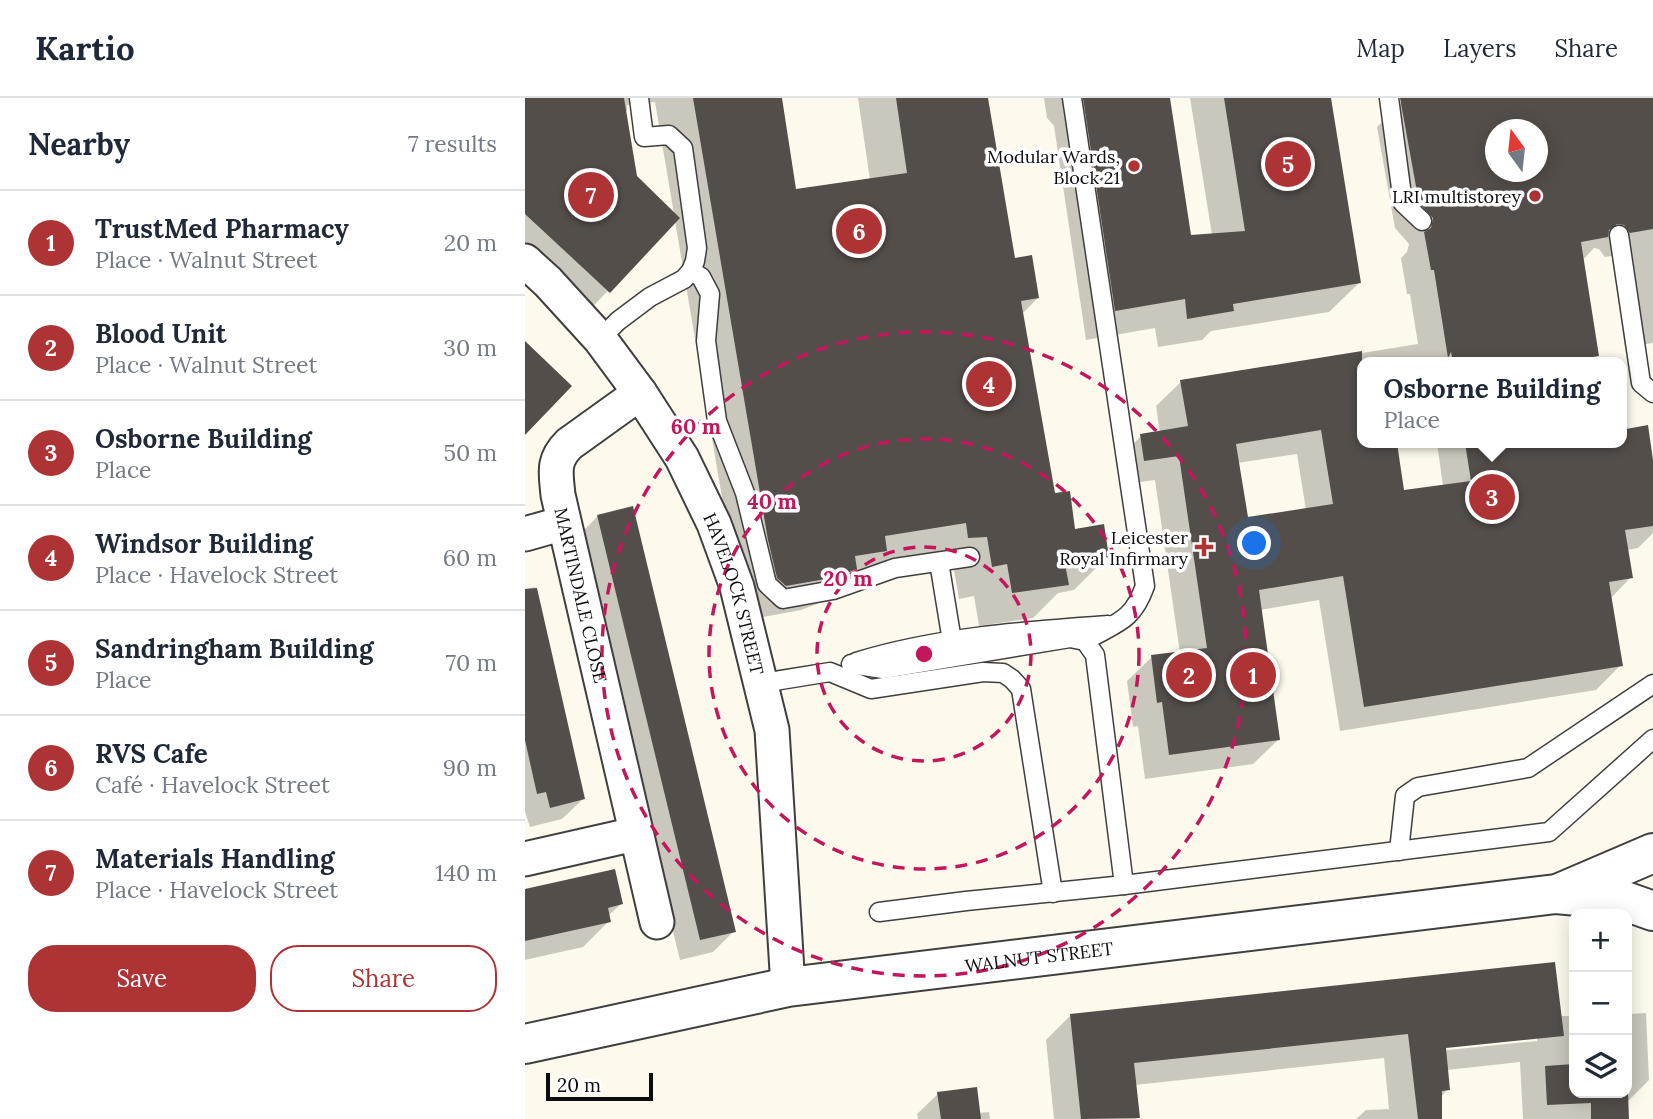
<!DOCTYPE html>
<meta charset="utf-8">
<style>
body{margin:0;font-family:Lora,serif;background:#f6f6f7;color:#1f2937}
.controls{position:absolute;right:21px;bottom:21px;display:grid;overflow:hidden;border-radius:14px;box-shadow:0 4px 18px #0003}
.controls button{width:63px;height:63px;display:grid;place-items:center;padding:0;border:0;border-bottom:2px solid #e0e1e3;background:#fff;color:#1f2937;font:35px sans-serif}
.compass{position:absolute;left:960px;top:21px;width:63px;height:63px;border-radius:50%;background:#fff;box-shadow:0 4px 18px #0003;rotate:345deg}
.scale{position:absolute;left:21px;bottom:18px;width:107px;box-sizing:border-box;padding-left:7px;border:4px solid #0c0c0c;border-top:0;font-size:19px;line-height:24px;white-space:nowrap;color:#0c0c0c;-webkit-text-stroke:5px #fff;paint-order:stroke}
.you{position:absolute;left:730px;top:446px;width:24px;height:24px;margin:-18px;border:5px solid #fff;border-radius:50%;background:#1a73e8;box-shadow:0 0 0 10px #1a73e833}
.badge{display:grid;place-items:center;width:46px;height:46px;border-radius:50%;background:#ad3335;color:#fff;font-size:23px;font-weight:700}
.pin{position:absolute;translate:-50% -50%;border:4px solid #fff;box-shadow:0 2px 7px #0006}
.popup{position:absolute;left:832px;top:259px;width:270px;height:91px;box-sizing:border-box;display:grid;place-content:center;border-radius:14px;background:#fff;filter:drop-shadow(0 2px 5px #0005);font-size:23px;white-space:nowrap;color:#747a83}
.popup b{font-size:26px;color:#1f2937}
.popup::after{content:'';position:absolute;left:50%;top:100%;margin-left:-14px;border:14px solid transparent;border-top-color:#fff}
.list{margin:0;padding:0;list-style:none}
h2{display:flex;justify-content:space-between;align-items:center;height:91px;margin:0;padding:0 28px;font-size:30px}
h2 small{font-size:23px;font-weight:400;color:#747a83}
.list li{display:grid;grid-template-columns:46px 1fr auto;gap:21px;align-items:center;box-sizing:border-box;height:105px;padding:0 28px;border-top:2px solid #e0e1e3}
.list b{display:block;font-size:26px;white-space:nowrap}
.list p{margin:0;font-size:23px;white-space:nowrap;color:#747a83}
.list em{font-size:23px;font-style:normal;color:#747a83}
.actions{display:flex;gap:14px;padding:21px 28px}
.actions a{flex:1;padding:16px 0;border:2px solid #ad3335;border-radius:28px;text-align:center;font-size:24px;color:#ad3335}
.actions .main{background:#ad3335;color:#fff}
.icon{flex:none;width:38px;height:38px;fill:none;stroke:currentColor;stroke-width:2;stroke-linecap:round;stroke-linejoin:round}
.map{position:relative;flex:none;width:1128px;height:1021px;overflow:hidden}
header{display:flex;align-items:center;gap:42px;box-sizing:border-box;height:98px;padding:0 35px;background:#fff;border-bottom:2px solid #e0e1e3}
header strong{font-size:33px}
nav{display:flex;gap:38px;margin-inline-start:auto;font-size:24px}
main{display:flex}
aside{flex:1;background:#fff}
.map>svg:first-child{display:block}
.shadow{fill:#0003;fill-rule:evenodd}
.building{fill:#534e4a;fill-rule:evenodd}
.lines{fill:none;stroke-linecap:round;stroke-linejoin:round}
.service-casing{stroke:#3f3f3f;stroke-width:21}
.minor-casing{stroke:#3f3f3f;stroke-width:37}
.tertiary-casing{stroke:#3f3f3f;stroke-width:42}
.service{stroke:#fff;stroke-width:18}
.minor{stroke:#fff;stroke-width:33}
.tertiary{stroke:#fff;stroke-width:38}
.ring{fill:none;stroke:#c2185b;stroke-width:3.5;stroke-dasharray:12 9}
.poi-dot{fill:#ad3335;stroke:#fff;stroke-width:2.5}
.labels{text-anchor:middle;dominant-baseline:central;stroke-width:7;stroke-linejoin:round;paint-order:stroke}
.poi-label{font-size:18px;fill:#0c0c0c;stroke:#fff;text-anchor:end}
.street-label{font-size:18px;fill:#0c0c0c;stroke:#fff}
.centre{fill:#c2185b;stroke:#fff;stroke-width:3.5}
.ring-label{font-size:21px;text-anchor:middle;font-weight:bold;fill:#c2185b;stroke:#fff;stroke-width:7;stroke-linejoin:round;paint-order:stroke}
</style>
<header>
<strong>Kartio</strong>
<nav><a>Map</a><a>Layers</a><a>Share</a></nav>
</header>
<main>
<aside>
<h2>Nearby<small>7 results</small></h2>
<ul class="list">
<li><span class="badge">1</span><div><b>TrustMed Pharmacy</b><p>Place · Walnut Street</p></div><em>20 m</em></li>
<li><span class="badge">2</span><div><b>Blood Unit</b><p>Place · Walnut Street</p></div><em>30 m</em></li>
<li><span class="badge">3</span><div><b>Osborne Building</b><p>Place</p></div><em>50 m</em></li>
<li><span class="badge">4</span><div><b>Windsor Building</b><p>Place · Havelock Street</p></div><em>60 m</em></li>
<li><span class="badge">5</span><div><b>Sandringham Building</b><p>Place</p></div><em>70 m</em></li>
<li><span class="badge">6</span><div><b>RVS Cafe</b><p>Café · Havelock Street</p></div><em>90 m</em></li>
<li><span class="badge">7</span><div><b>Materials Handling</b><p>Place · Havelock Street</p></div><em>140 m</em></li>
</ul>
<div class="actions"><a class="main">Save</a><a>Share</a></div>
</aside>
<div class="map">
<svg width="1128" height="1021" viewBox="0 0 1128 1021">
<rect width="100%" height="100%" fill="#fdfaed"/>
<g class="shadow">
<path d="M0 0H255L269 93 345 82 333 0H462L488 162 513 200 497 216 529 397 549 433 582 459 549 492 533 495 508 520 454 528 449 498 434 501 429 472 410 473 408 458 345 468 327 486 313 488 297 504 276 512 227 521 210 476 150 123 50 227 0 180ZM130 4 149 116 110 79 99 15 102 12V7Z"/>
<polygon points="519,0 643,0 664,139 687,137 665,0 804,0 834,185 804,214 686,233 677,242 633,249 630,230 561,242 529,28 522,20"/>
<path d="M900 0H1128V245L1100 249 1087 158 1080 159 1074 151 1069 150 1057 163 1072 258 1065 264H838V345H871L877 394 918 388 912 345H1096L1128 368V435L1113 450 1102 452 1106 479 1085 501 1096 567 1071 592 815 633 794 502 735 512 753 642 728 666 620 681 613 628 608 629 602 583 627 559 655 555 630 382 595 387 592 363 616 338 635 335 631 308 656 284 893 246 885 196H882L876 160 882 154 884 146 870 130 852 29 877 4ZM970 32H1012V74H970ZM772 356 781 412 721 421 712 365Z"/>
<polygon points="73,418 209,833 188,854 155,862 52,439"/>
<polygon points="10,489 58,701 37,721 5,729 0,714 0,491"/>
<polygon points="0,793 96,806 83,818 84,823 58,849 0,862"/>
<path d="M1121 915 1124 982 1101 1005 1102 1021H998L995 964 922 972 923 991 915 1000V1021H831L841 1012 864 1011 859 960 610 987 613 1019 611 1021H529L521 942 546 917 1049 918V995H1102V916ZM1012 939V943L913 953 912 950Z"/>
<polygon points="413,996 454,1015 464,1014 465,1021 393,1021 392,1016"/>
</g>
<g class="building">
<polygon points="0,0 99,0 112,78 155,120 85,195 0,116"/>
<polygon points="168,0 257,0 271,91 382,75 371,0 463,0 490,160 507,157 514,200 496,203 530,395 545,393 550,431 579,426 584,459 540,466 544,487 487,495 482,466 467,469 462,439 443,440 441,425 360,438 362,453 330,458 332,471 312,479 261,488 252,480 243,442"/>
<polygon points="558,0 645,0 666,137 720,133 699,0 806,0 836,185 708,206 709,213 662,221 660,201 590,213"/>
<path d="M875 0H1128V131L1105 135 1099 127 1092 126 1084 132 1083 139 1056 144 1074 258 1034 264H928L926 254 923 260 909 172H906L899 134 906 130 908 120 894 105ZM970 32H1012V74H970Z"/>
<polygon points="0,243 47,288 0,337"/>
<path d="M837 253V345H872L879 392 946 383 940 345H1096V332L1123 327 1128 362V428L1100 432 1108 480 1084 484 1098 568 839 609 818 478 734 492 755 642 644 657 637 604 632 605 626 557 682 550 654 358 619 363 615 336 663 328 655 282ZM796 332 808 406 723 419 711 346Z"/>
<polygon points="108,408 211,834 175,842 72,417"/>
<polygon points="12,490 60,701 25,710 21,694 12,696 0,642 0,491"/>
<polygon points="90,771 98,806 83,810 86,824 0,843 0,791"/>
<polygon points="1030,864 1039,938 921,950 925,992 917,993 917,1021 893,1021 883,936 609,965 615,1020 556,1021 545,916"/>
<polygon points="1049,966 1049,995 1102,995 1102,969 1104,1021 1066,1021 1066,1005 1022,1007 1020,968"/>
<polygon points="452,989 456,1021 416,1021 412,994"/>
</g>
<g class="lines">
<g class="service-casing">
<g id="service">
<path d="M547 0 620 488C607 524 592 524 560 543"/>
<polyline points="864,0 878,105 897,123"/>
<polyline points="1094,137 1116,285 1128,295"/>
<polyline points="166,173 176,179 185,196 181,243 192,323 220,395 242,486 258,501 308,492 370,470 445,459"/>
<polyline points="75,241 93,223 125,199 159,181 166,173 170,163 172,150 158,50 144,37 119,39 114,0"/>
<polyline points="414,464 427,543"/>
<path d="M331 564C412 539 499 533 583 527"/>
<polyline points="326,566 358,571 545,540 560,543 570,557 599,787"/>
<polyline points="237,585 305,574 346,591 458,574 478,575 487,581 496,591 528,795"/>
<polyline points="874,753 880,698 893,689 1003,670 1128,586"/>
<polyline points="354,814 441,803 599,787 1024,734 1128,641"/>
</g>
</g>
<g class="minor-casing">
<g id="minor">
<path id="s1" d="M0 163 23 184 75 241 115 295 157 360 189 426 212 489 247 632 263 889"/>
<path id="s2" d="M115 295 44 346C27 363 31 375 33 397L132 824"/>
<polyline points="0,436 39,425"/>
<polyline points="0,761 110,736"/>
</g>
</g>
<g class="tertiary-casing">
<g id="tertiary">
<polyline points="1037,794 1128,755"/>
<path id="s3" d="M0 946 263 889 1031 796 1097 802 1128 813"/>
</g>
</g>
<use href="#service" class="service"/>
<use href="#minor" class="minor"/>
<use href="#tertiary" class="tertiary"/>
</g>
<g class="ring">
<circle cx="399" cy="556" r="107"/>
<circle cx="399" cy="556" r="215"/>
<circle cx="399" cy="556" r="322"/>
</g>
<g class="poi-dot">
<circle cx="609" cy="68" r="7"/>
<circle cx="1010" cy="98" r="7"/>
<path d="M675.5 438.5h7v7h7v7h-7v7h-7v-7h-7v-7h7z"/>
</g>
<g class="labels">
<g class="poi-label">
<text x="595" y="58">Modular Wards,<tspan x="595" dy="21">Block 21</tspan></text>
<text x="996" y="98">LRI multistorey</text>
<text x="663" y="439">Leicester<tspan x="663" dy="21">Royal Infirmary</tspan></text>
</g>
<g class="street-label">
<text stroke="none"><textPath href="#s1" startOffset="399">HAVELOCK STREET</textPath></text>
<text stroke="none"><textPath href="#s2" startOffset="245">MARTINDALE CLOSE</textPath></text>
<text stroke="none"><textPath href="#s3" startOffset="522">WALNUT STREET</textPath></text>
</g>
</g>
<circle cx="399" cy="556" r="10" class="centre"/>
<g class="ring-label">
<text x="171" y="336">60 m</text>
<text x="247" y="411">40 m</text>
<text x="323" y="488">20 m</text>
</g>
</svg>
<div class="controls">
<button>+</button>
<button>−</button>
<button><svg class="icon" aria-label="layers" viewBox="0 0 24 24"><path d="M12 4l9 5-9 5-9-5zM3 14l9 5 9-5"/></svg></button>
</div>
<svg class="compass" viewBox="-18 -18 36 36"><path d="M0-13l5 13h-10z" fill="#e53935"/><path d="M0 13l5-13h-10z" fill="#747a83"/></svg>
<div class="scale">20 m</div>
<div class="you"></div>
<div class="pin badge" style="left:728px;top:577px">1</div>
<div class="pin badge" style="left:664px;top:577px">2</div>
<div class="pin badge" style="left:967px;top:399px">3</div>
<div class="popup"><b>Osborne Building</b>Place</div>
<div class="pin badge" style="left:464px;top:286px">4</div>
<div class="pin badge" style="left:763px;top:66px">5</div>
<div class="pin badge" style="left:334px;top:133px">6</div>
<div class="pin badge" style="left:66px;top:97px">7</div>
</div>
</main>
